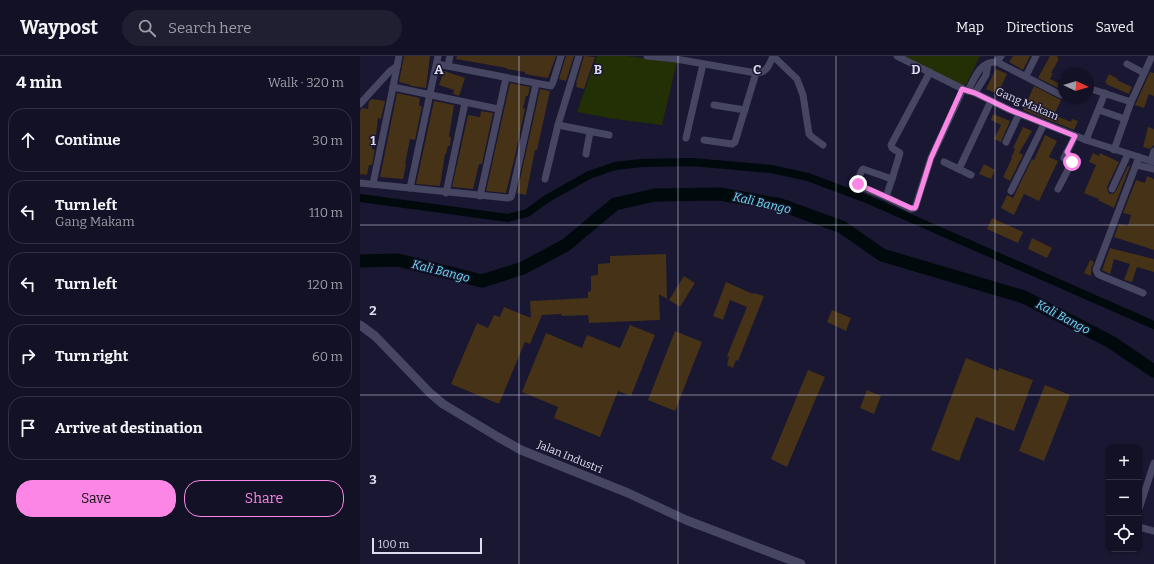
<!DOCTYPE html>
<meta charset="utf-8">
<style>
body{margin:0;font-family:Bitter,serif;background:#201f32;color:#f1f3f6}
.controls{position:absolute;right:12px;bottom:12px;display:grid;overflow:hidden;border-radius:8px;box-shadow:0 1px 3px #0004}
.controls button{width:36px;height:36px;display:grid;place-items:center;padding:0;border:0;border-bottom:1px solid #323142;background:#131125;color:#f1f3f6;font:20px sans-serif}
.compass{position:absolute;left:698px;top:12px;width:36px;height:36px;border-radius:50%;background:#131125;box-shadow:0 1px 3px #0004;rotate:94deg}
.scale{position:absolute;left:12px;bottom:10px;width:110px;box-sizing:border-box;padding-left:4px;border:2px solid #dcdcee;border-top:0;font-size:11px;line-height:14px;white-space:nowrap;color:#dcdcee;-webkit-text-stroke:3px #191731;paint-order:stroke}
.stop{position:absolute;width:12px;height:12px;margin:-9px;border:3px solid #fb86e5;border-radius:50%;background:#fff}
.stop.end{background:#fb86e5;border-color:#fff;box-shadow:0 1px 4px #0008}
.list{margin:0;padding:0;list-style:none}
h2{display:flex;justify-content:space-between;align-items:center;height:52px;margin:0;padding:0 16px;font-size:17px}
h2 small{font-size:13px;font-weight:400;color:#9d9da7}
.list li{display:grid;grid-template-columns:26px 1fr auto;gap:12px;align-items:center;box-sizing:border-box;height:64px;margin:0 8px 8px;padding:0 8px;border:1px solid #323142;border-radius:16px}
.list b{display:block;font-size:15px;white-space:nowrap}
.list p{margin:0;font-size:13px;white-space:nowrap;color:#9d9da7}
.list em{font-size:13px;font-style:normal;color:#9d9da7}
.actions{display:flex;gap:8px;padding:12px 16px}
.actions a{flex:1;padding:9px 0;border:1px solid #fb86e5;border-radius:16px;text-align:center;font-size:14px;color:#fb86e5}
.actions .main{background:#fb86e5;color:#111}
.icon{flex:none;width:22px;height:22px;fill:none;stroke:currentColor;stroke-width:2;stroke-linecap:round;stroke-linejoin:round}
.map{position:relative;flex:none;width:794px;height:508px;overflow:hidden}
header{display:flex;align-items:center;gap:24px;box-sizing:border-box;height:56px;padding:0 20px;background:#131125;border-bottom:1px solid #323142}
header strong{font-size:19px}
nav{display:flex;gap:22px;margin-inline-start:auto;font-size:14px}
.search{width:280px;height:36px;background:#201f32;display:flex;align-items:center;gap:10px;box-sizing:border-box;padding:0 14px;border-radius:22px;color:#9d9da7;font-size:15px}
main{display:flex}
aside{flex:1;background:#131125}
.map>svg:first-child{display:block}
.green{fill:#232f05}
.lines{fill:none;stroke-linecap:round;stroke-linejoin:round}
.canal{stroke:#00090c;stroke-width:8}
.river{stroke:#00090c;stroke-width:13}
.building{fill:#453217}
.minor{stroke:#464562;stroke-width:7}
.tertiary{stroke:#464562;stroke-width:9}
.route{stroke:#fb86e5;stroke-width:5}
.grid{fill:none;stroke:#dcdcee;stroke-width:1;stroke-opacity:0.55}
.labels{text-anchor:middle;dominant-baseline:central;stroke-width:3;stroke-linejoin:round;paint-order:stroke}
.street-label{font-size:11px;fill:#dcdcee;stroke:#191731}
.water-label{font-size:12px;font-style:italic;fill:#6eddf0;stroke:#191731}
.grid-label{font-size:13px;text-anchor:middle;font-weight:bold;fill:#dcdcee;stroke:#191731;stroke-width:3;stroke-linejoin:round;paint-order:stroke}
</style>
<header>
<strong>Waypost</strong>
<div class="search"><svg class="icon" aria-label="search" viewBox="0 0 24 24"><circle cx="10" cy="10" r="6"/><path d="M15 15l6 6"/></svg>Search here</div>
<nav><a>Map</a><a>Directions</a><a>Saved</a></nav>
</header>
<main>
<aside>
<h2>4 min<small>Walk · 320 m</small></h2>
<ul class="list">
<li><svg class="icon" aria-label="ahead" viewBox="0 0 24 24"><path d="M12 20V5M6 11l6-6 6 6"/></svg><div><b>Continue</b></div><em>30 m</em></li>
<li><svg class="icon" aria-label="left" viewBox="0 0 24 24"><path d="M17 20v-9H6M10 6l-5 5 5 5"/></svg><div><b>Turn left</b><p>Gang Makam</p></div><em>110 m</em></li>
<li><svg class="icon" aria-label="left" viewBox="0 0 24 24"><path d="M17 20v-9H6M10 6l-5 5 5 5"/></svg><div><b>Turn left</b></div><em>120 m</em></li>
<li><svg class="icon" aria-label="right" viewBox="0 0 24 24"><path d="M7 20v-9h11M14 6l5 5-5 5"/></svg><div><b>Turn right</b></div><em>60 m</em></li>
<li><svg class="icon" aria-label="arrive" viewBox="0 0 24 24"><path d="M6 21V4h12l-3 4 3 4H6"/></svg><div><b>Arrive at destination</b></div></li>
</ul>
<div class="actions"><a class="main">Save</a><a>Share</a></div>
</aside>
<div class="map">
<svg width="794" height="508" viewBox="0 0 794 508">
<rect width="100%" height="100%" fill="#191731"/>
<g class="green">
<polygon points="237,0 267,0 317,6 302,69 254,63 217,56"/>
<polygon points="545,0 620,0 606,29 601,29"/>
</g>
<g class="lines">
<polyline class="canal" points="0,142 148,162 167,157 188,142 229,119 255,110 282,107 332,106 411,113 448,121 509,144 794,269"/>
<polyline class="river" points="0,205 38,204 122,225 163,212 206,189 255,148 295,139 360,138 421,149 482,171 522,199 664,241 751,286 794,315"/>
</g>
<g class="building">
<polygon points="44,0 70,0 66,32 51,30 51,29 39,26"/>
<polygon points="97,0 196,0 188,22 165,18 165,16 146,13 147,12 96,3"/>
<polygon points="206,0 214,0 206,25 199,23"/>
<polygon points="224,0 235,1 224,33 216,31 217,27 216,27"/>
<polygon points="653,0 670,0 663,14 649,6"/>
<polygon points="690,0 698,0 697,2 699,3 691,17 693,17 690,23 704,30 704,35 678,22"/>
<polygon points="636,13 647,18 640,33 652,38 648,45 641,42 642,40 626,33"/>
<polygon points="84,15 105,22 99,40 93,38 94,34 79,29"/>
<polygon points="790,16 794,17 794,40 789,38 784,52 775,49"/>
<polygon points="749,18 758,23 757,24 772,31 769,38 746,28 747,27 745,26"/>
<polygon points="150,27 170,31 168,40 166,40 163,52 165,53 155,100 146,137 126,135"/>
<polygon points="674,30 701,44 694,59 711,66 712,63 718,65 714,74 663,54"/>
<polygon points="180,33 190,35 177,94 175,94 166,139 157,137"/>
<polygon points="37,37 60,42 59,50 62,50 55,84 50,83 45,108 46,109 43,123 20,121"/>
<polygon points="12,43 25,45 21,63 18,62 16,80 15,79 12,92 12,93 15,94 12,109 9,109 7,119 0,118 0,56 1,53 3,52 8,53 9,45"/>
<polygon points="74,45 94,49 89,81 91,81 90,90 88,90 86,98 85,98 80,130 56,128"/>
<polygon points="121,55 133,57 122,108 119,108 113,133 92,131 108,59 120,61"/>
<polygon points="633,58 650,65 641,86 634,83 641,69 631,64"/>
<polygon points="663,71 672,75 659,97 663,99 650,125 643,121 652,102 651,102 655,93 653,92"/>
<polygon points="788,71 794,73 794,89 790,93 783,91"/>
<polygon points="685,79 697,85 689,101 698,105 679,145 664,138 654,159 641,152 647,139 653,142 672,103 674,104"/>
<polygon points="733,97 739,100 740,97 759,106 747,131 748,136 750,138 753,138 756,135 768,110 770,110 754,152 738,144 739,143 724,137 736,109 729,106"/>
<polygon points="624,108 635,114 631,123 619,118"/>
<polygon points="787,120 794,123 794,194 754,181 759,168 768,170 771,159 763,157 776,124 785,127"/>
<polygon points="632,162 663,176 658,187 627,173"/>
<polygon points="672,182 692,192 687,202 668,193"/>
<polygon points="750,192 794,203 794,216 777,211 772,226 764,224 770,208 754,203 750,218 742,214"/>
<polygon points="306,198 307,243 299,238 300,264 229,267 228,259 202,260 201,258 182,259 170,288 165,286 139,348 91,328 117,267 128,272 134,259 140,261 144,251 171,262 170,245 228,242 228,236 231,235 231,220 238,219 238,208 250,207 250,200"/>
<polygon points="730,204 734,206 731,213 731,220 724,217"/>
<polygon points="324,220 335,227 320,251 309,244"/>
<polygon points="366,226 393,238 394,237 404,240 378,305 376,304 373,312 367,309 369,301 367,300 387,251 370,244 363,264 353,260"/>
<polygon points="472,254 491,262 486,275 467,266"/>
<polygon points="270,269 295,279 271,340 258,335 240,381 194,362 198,351 162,336 186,277 222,292 227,279 260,292"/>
<polygon points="315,275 342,286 315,355 288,344"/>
<polygon points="606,302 638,315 639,312 673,324 654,375 616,361 599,405 571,394"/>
<polygon points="448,314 465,321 427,411 411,403"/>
<polygon points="685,329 710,339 684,405 659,395"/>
<polygon points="507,334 521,340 514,358 500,352"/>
</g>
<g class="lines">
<g class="minor">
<polyline points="287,0 316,3 396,17"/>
<polyline points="413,0 437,23 443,39 449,78 452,81 463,89"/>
<polyline points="537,0 603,33 615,37 650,54 726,84 794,106"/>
<polyline points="637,6 701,39"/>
<polyline points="77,8 191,30 193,26 201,0"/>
<polyline points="767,8 784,17"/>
<polyline points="88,10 90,0"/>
<polyline points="666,20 676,0"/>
<polyline points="703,23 704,24"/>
<polyline points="33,31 39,0"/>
<polyline points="728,32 771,46"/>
<path d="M608 35C615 21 620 5 637 6L641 0"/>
<polyline points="615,37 626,19 628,8"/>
<polyline points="0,48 30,15 37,10"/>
<polyline points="354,49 385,54"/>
<polyline points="739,54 765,63"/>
<polyline points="198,69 249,79"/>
<polyline points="326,82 343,8"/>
<path d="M344 84 372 88 375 86 396 17C407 17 409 9 413 0"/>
<polyline points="726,84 745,37"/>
<polyline points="646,86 659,58"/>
<polyline points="754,94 771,46 792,0"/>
<polyline points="226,98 230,76"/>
<polyline points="779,101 736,214 738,218 742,220 783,237"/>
<polyline points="704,102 715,80"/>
<polyline points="791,105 794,95"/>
<polyline points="584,106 611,119"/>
<polyline points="777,109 794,113"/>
<polyline points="599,113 631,45"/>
<polyline points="185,123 198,69 219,0"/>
<polyline points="532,123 526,141 551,153 555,152 571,102 603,33"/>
<polyline points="0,127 50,132 78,0"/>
<polyline points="13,128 33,31 138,53"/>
<polyline points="50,132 148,142 151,141 152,138 176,28"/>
<polyline points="698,133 712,106 711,101 707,96"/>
<polyline points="752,133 768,98"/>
<polyline points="651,135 684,68"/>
<polyline points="86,137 105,47"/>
<polyline points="120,140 146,22"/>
<polyline points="526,141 499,130 497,126 501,116 503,113 532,123 540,97 532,92 531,89 570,16"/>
<polyline points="779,453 794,407"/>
<polyline points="779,471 794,475"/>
</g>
<polyline class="tertiary" points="0,269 15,280 70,337 83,348 138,381 161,394 268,437 326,464 441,508"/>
</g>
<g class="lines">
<polyline class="route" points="498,128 551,152 555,152 556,150 571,102 602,33 615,37 650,54 715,80 707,96 711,101 712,106"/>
</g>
<path class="grid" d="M159 0V508M318 0V508M476 0V508M635 0V508M0 169H794M0 339H794"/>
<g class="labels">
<g class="street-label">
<text transform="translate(667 48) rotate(23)">Gang Makam</text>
<text transform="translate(210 401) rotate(22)">Jalan Industri</text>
</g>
<g class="water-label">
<text transform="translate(402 147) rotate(13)">Kali Bango</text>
<text transform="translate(81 215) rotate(14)">Kali Bango</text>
<text transform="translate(703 261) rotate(28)">Kali Bango</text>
</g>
</g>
<g class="grid-label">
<text x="79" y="18">A</text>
<text x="238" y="18">B</text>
<text x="397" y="18">C</text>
<text x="556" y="18">D</text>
<text x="13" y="89">1</text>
<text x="13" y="259">2</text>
<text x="13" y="428">3</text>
</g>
</svg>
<div class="controls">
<button>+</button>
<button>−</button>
<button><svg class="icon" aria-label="locate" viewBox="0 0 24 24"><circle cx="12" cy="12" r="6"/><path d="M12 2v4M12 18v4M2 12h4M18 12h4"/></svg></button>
</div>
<svg class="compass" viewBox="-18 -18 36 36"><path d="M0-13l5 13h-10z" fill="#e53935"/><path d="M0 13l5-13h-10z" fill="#9d9da7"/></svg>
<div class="scale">100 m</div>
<div class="stop" style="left:712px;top:106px"></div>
<div class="stop end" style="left:498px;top:128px"></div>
</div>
</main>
